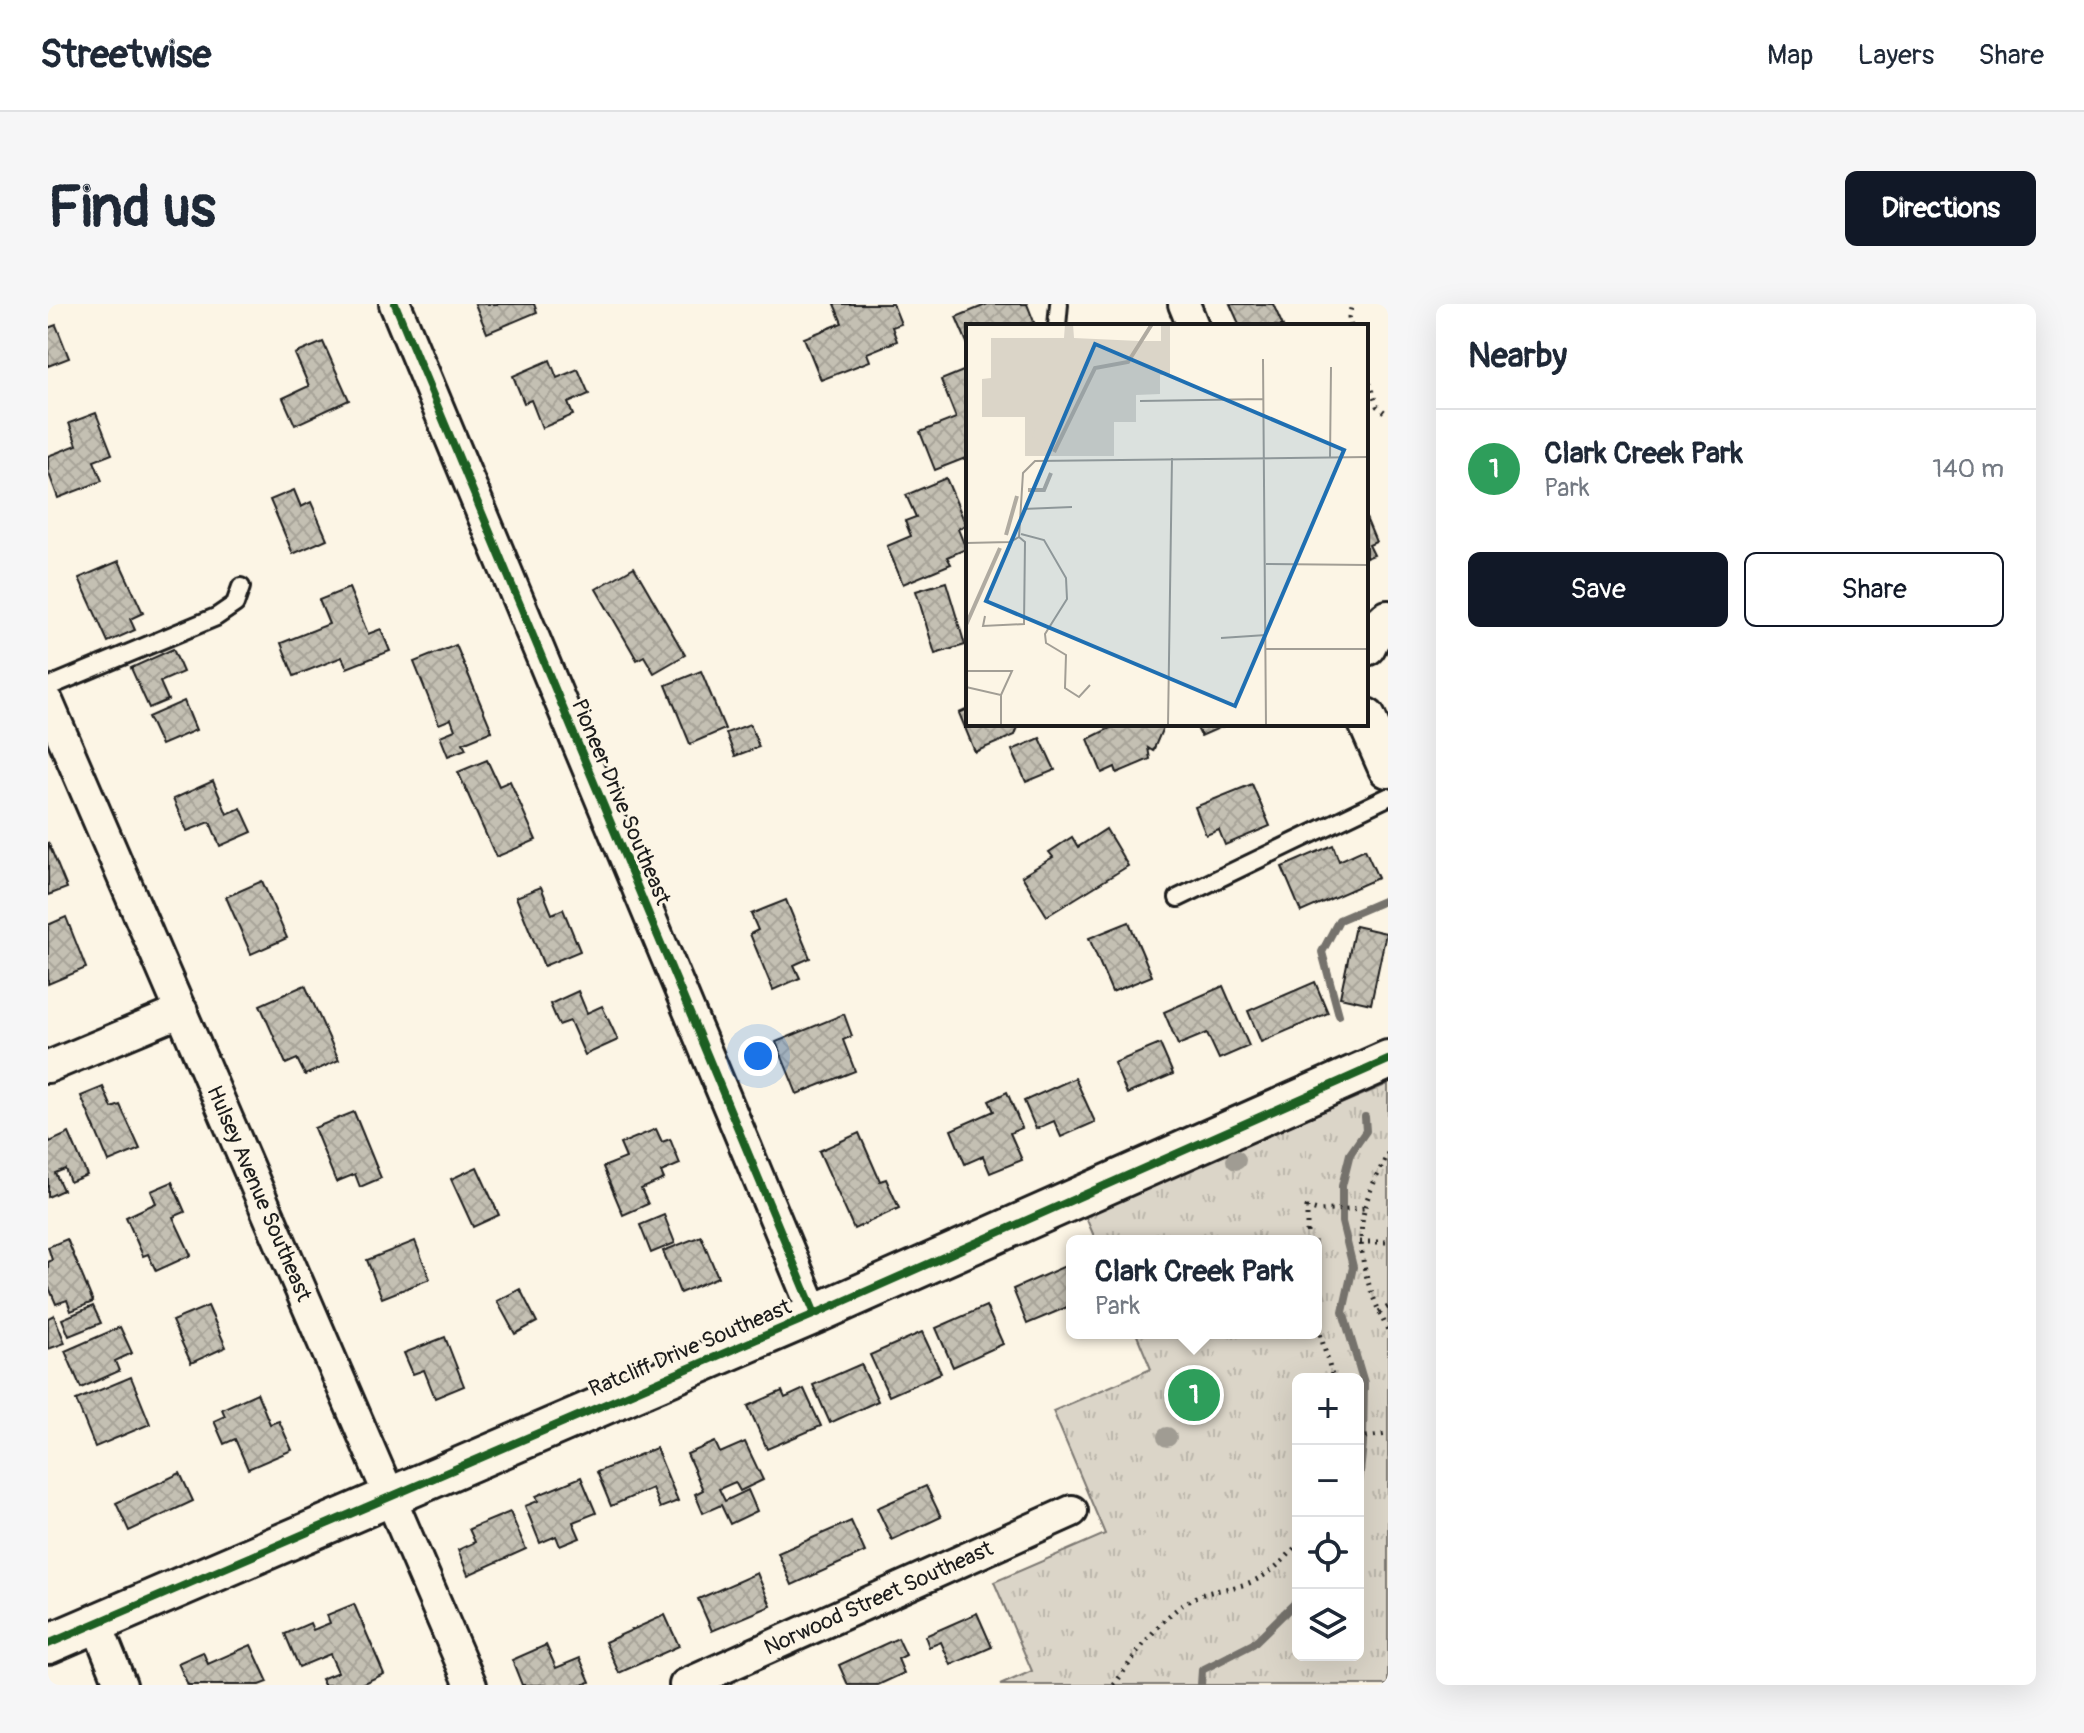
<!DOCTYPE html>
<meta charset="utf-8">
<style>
body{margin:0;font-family:Pangolin,sans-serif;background:#f6f6f7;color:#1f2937}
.controls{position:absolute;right:24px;bottom:24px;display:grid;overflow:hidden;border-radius:12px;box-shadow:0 8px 32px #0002}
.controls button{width:72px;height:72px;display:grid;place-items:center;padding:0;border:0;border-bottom:2px solid #e0e1e3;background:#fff;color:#1f2937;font:40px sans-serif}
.you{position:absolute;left:710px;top:752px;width:28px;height:28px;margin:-20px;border:6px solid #fff;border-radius:50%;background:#1a73e8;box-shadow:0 0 0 12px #1a73e833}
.badge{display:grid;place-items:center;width:52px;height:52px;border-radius:50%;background:#111827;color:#fff;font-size:26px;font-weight:700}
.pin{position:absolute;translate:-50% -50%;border:4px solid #fff;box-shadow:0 2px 8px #0006}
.popup{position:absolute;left:1018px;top:931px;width:256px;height:104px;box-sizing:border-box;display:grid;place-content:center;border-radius:12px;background:#fff;filter:drop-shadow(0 2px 6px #0005);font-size:26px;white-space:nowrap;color:#747a83}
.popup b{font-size:30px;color:#1f2937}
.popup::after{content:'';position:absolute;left:50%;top:100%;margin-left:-16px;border:16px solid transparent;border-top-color:#fff}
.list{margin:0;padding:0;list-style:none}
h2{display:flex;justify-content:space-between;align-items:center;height:104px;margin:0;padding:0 32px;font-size:34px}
h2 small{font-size:26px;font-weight:400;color:#747a83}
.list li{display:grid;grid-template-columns:52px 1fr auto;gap:24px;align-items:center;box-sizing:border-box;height:120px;padding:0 32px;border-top:2px solid #e0e1e3}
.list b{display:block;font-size:30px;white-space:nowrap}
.list p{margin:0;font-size:26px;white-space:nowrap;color:#747a83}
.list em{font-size:26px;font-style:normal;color:#747a83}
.actions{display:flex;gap:16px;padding:24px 32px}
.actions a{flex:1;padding:18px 0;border:2px solid #111827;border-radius:12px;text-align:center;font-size:28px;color:#111827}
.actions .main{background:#111827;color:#fff}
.icon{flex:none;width:44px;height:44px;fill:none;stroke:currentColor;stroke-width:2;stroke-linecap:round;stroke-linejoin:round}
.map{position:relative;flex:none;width:1340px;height:1381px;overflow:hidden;border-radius:12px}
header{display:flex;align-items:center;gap:48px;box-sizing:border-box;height:112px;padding:0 40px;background:#fff;border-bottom:2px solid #e0e1e3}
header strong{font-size:38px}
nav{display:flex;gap:44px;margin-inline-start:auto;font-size:28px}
.intro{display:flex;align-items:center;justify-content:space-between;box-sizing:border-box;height:192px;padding:0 48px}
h1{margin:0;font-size:56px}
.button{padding:20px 36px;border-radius:12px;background:#111827;color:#fff;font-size:28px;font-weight:700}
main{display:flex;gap:48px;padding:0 48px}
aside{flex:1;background:#fff;border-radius:12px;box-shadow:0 8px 32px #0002}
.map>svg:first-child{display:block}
.park{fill:url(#park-tufts);stroke:#7c7872;stroke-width:2;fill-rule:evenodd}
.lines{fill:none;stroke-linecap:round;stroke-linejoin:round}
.stream{stroke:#75726c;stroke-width:8}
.building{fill:url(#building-cross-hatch);stroke:#1c1c1c;stroke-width:2}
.service-casing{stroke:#1c1c1c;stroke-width:22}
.minor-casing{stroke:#1c1c1c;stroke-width:36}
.tertiary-casing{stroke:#1c1c1c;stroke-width:44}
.path{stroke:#1c1c1c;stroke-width:5;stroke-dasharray:2 6;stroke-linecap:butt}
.service{stroke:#fcf5e5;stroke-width:16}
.minor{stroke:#fcf5e5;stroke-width:30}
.tertiary{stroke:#fcf5e5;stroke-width:38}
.cycleway-casing{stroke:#fcf5e5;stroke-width:13}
.cycleway{stroke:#1b5e20;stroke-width:8}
.tree{fill:#a09c93}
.labels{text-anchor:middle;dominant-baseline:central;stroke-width:6;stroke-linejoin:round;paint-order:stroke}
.street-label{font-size:22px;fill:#1c1c1c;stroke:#fcf5e5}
.inset-river{fill:none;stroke:#b0aba1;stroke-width:4}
.inset-road{fill:none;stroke:#a29e95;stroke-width:2}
.view{fill:#1f6fb2;fill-opacity:0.15;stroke:#1f6fb2;stroke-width:4}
.inset-edge{fill:none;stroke:#1c1c1c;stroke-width:4}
</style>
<header>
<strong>Streetwise</strong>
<nav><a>Map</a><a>Layers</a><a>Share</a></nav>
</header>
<div class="intro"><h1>Find us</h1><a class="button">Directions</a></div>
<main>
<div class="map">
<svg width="1340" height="1381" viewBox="0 0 1340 1381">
<defs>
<pattern id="park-tufts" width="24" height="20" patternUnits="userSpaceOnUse" patternTransform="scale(2)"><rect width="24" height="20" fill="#dbd5c8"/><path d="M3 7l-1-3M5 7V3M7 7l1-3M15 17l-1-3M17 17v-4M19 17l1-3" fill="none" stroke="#bbb6ab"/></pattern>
<pattern id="building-cross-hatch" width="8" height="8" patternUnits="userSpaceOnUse" patternTransform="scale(2)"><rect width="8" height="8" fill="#c4c0b3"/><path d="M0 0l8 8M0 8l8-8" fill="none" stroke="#a8a499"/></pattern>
</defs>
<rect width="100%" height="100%" fill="#fcf5e5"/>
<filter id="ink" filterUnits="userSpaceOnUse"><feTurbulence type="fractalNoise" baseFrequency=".0125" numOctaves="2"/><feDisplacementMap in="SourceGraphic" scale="16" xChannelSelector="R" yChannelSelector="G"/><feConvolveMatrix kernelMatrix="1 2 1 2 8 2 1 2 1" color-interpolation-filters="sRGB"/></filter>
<g filter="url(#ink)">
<path class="park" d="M1340 780V1381H952L984 1367 946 1278 1057 1230 1005 1107 1103 1065 1088 1029H1268V937H1048L1036 909ZM1250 1075H1310V1351H1250Z"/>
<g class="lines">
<g class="stream">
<polyline points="1291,711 1274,648 1291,616 1340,595"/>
<polyline points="1310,1188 1315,1140 1316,1079 1295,1008 1305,963 1294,918 1294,882 1302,850 1318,827 1317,813"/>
<polyline points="1153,1381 1154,1366 1205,1340 1250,1296"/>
</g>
</g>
<g class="building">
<polygon points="427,0 486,0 489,8 439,29"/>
<polygon points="786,0 845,0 853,20 844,23 849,37 819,49 822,57 773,76 756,34 794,19"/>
<polygon points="940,0 979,0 986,18 976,22 920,22 920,41 908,13"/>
<polygon points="1182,0 1225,0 1235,22 1192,22"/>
<polygon points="8,21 21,54 0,62 0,24"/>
<polygon points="275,38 301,96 247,121 235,94 261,82 247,50"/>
<polygon points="502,56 509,74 530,65 541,90 520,99 525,111 494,124 483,96 476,99 465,72"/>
<polygon points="920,65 920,153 887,166 872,128 908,114 893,76"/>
<polygon points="48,109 64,150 46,157 54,177 10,194 0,167 0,152 29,141 21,119"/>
<polygon points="898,174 918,221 910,225 918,245 899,253 903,260 855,280 839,242 863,232 857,217 868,213 858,191"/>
<polygon points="246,186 253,203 263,198 279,235 245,250 222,196"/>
<polygon points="1318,214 1328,238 1321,241 1326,251 1318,254"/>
<polygon points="71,257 95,309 82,315 87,326 60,338 31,274"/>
<polygon points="586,263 637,351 606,369 596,352 589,356 548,285"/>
<polygon points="898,278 917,341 887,350 868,287"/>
<polygon points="301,284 320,330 333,325 342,347 299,364 294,353 246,372 233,339 281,320 271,296"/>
<polygon points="408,341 444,427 415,439 418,445 400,452 392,432 407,426 403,415 391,420 366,358"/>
<polygon points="125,345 135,368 112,378 120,396 101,404 83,364"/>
<polygon points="653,367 677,425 642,440 618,381"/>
<polygon points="136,397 148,426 113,441 100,413"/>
<polygon points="920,405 920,420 971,420 967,431 927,448 911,409"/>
<polygon points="702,420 711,443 687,452 678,429"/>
<polygon points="1070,420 1116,421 1105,447 1100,444 1102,455 1069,469 1067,463 1054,469 1040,435"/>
<polygon points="1147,420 1180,420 1153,432"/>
<polygon points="992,434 1007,466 978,478 964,446"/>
<polygon points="439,456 451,482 462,477 488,536 448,553 410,468"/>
<polygon points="165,477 179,510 193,504 204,528 172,542 162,518 139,527 125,495"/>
<polygon points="1204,480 1222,522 1177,541 1171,526 1158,531 1147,503"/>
<polygon points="1058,525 1080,562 999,612 974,572 1005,553 1001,548 1024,533 1030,543"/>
<polygon points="0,538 19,584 0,591"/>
<polygon points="1285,541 1291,557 1317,545 1330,574 1253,608 1234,563"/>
<polygon points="214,577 239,634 203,650 178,593"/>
<polygon points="493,583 504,610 515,605 532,647 496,662 468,593"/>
<polygon points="738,596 762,654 746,661 752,674 725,686 702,630 710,626 703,610"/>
<polygon points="18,613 38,664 0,680 0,621"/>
<polygon points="1081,618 1104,672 1064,688 1041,634"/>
<polygon points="1307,622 1338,629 1323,700 1292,693"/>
<polygon points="1267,678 1280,709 1213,738 1200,707"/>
<polygon points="257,681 291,756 257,771 249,755 238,760 212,701"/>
<polygon points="1175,682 1201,742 1171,755 1159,729 1130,741 1116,708"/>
<polygon points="530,687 539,709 554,702 570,736 537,751 522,717 511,721 502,700"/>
<polygon points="796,710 804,732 795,736 807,767 749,790 728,738"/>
<polygon points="1112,740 1125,770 1079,790 1066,759"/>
<polygon points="1027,774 1047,818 1013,833 1006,817 988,825 976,797"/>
<polygon points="55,783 64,804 72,801 92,845 61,858 33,792"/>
<polygon points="959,788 974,824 962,829 974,856 942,869 935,852 917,860 903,826 946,807 941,797"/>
<polygon points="306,808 333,874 312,883 307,870 288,878 266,824"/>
<polygon points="608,825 614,838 622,835 632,860 613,868 616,875 593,885 600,900 575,911 555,863 578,854 572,840"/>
<polygon points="21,829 39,871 22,878 17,865 7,869 15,886 0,893 0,833 2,838"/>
<polygon points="811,829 832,877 838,875 851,904 806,925 771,847"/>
<polygon points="429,863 451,911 425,923 403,875"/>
<polygon points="124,878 137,908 125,913 143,951 108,967 100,950 95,952 78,913 108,899 103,887"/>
<polygon points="616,911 627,939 603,949 592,921"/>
<polygon points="653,932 670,973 632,989 615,947"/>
<polygon points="19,935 45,998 23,1007 19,996 8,1000 0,981 0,958 4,956 0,943"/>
<polygon points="367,937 382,975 334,994 319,956"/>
<polygon points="1024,959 1024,1001 979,1020 965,985"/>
<polygon points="472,985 489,1018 467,1030 449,997"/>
<polygon points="45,1002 53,1019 21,1032 14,1015"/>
<polygon points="160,1002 178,1043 143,1059 124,1017"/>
<polygon points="938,1002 955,1040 905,1063 888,1024"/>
<polygon points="6,1011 17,1039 0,1045 0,1014"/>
<polygon points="72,1023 84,1049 67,1057 71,1067 33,1084 17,1047"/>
<polygon points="874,1028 893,1069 841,1092 822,1051"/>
<polygon points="397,1033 416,1082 387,1094 376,1066 365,1070 356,1049"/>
<polygon points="813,1060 830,1097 782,1119 765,1081"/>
<polygon points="83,1073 102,1120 47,1143 28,1096"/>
<polygon points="756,1085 773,1122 719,1145 700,1102 734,1087 737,1094"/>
<polygon points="209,1089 222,1120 231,1117 244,1146 200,1165 187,1135 176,1140 166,1117 177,1112 174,1105"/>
<polygon points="667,1138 672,1149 697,1138 715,1176 692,1187 687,1178 671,1185 677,1197 700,1186 709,1207 682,1220 673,1201 655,1209 647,1190 655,1186 639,1150"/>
<polygon points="608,1144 630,1197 612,1204 604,1184 563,1202 549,1168"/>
<polygon points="132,1169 145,1197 81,1227 68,1199"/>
<polygon points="533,1173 548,1209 525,1218 532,1234 512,1242 508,1232 492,1239 477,1202 490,1197 488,1192"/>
<polygon points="878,1182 893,1213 844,1236 829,1204"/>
<polygon points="462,1208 478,1245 420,1271 410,1246 427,1238 421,1225"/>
<polygon points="803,1217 817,1248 744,1281 730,1249"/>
<polygon points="709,1269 723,1302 664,1327 650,1295"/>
<polygon points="306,1300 336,1370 311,1381 276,1381 273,1375 290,1368 282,1350 251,1363 237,1330 262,1319 265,1326 282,1319 279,1311"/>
<polygon points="929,1309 944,1343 903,1361 893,1338 881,1343 877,1332"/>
<polygon points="617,1311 631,1342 571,1369 557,1338"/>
<polygon points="850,1334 858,1351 850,1355 856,1369 830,1381 800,1381 791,1361"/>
<polygon points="203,1341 220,1378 212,1381 140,1381 130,1359 155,1348 160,1360"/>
<polygon points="498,1341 508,1364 532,1354 542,1378 534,1381 474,1381 464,1356"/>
</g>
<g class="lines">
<g class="service-casing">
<g id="service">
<polyline points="1009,22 1011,0"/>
<polyline points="0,383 168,313 187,300 193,283"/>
<polyline points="1130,594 1340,493"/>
</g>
</g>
<g class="minor-casing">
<g id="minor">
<polyline points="347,0 767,1010"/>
<polyline points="1136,0 1145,22"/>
<path id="s1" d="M0 399 423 1381"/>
<polyline points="0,763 134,707"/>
<polyline points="48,1319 73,1381"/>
<path id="s2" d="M637 1381 1024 1207"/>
</g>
</g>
<g class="tertiary-casing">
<g id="tertiary">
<polyline points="1318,342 1323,332 1340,316"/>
<polyline points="1318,414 1340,464"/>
<polyline points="0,1340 767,1010 1340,756"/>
</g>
</g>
<g class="path">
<polyline points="1303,22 1301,13 1304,0"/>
<polyline points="1318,71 1329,102 1340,111"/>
<path d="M1340 849C1332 867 1320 887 1316 907 1307 950 1321 988 1340 1026"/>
<polyline points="1259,937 1259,904 1270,907 1316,904"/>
<polyline points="1312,938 1338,938"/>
<polyline points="1331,1008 1340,1003"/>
<polyline points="1268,1015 1285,1075"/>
<polyline points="1310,1134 1340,1130"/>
<path d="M1066 1381C1088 1351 1110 1314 1144 1295 1158 1287 1176 1286 1191 1282 1216 1276 1234 1259 1250 1240"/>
</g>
<use href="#service" class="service"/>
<use href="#minor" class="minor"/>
<use href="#tertiary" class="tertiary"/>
<g class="cycleway-casing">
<g id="cycleway">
<polyline points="347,0 767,1010"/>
<polyline points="0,1340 767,1010 1340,756"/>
</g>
</g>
<use href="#cycleway" class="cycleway"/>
</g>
<g class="tree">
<circle cx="1188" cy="856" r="10"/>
<circle cx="1119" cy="1133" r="10"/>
</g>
</g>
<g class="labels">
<g class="street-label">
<text transform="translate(573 498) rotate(67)">Pioneer Drive Southeast</text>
<text stroke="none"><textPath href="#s1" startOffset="534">Hulsey Avenue Southeast</textPath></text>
<text transform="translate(642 1044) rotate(-23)">Ratcliff Drive Southeast</text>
<text stroke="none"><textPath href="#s2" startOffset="212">Norwood Street Southeast</textPath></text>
</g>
</g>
<g transform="translate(918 20)">
<rect width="402" height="402" fill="#fcf5e5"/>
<path d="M99 0H107L108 14 173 17H195V0H204V51H194V70L170 71V98H148V132H59V93H16V55L25 54V14H98Z" fill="#dbd5c8"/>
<path d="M77 86 98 95 94 103 87 101 79 118 66 113Z" fill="#dbd5c8"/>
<path class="inset-river" d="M88 128 129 44 162 38 186 0M62 166H78L85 149M40 211 51 172M0 301 34 224"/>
<path class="inset-road" d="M297 35 300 402M174 77 298 75M364 134 365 43M57 185 106 183M55 210 78 216 100 254 101 275 79 310 80 319 100 331 99 364 113 373 124 361M0 219 44 218 53 213 57 149 69 137 402 133M300 240 402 241M19 292 17 302 58 300 59 218 53 213M255 314 300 311M300 325H402M0 347H46L35 371M0 363 35 371V402M202 402 206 134"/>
<path class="view" d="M129 20 378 126 269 382 20 277Z"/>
<rect width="402" height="402" class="inset-edge"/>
</g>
</svg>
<div class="controls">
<button>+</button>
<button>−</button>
<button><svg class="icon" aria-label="locate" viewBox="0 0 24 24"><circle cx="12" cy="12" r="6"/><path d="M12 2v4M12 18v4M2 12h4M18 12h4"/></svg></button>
<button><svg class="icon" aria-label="layers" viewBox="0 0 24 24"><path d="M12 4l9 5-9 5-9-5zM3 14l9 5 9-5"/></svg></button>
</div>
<div class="you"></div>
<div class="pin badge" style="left:1146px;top:1091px;background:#2e9e5b">1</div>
<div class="popup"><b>Clark Creek Park</b>Park</div>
</div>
<aside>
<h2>Nearby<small></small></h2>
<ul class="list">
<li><span class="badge" style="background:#2e9e5b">1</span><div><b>Clark Creek Park</b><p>Park</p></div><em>140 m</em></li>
</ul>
<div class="actions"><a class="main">Save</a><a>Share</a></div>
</aside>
</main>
